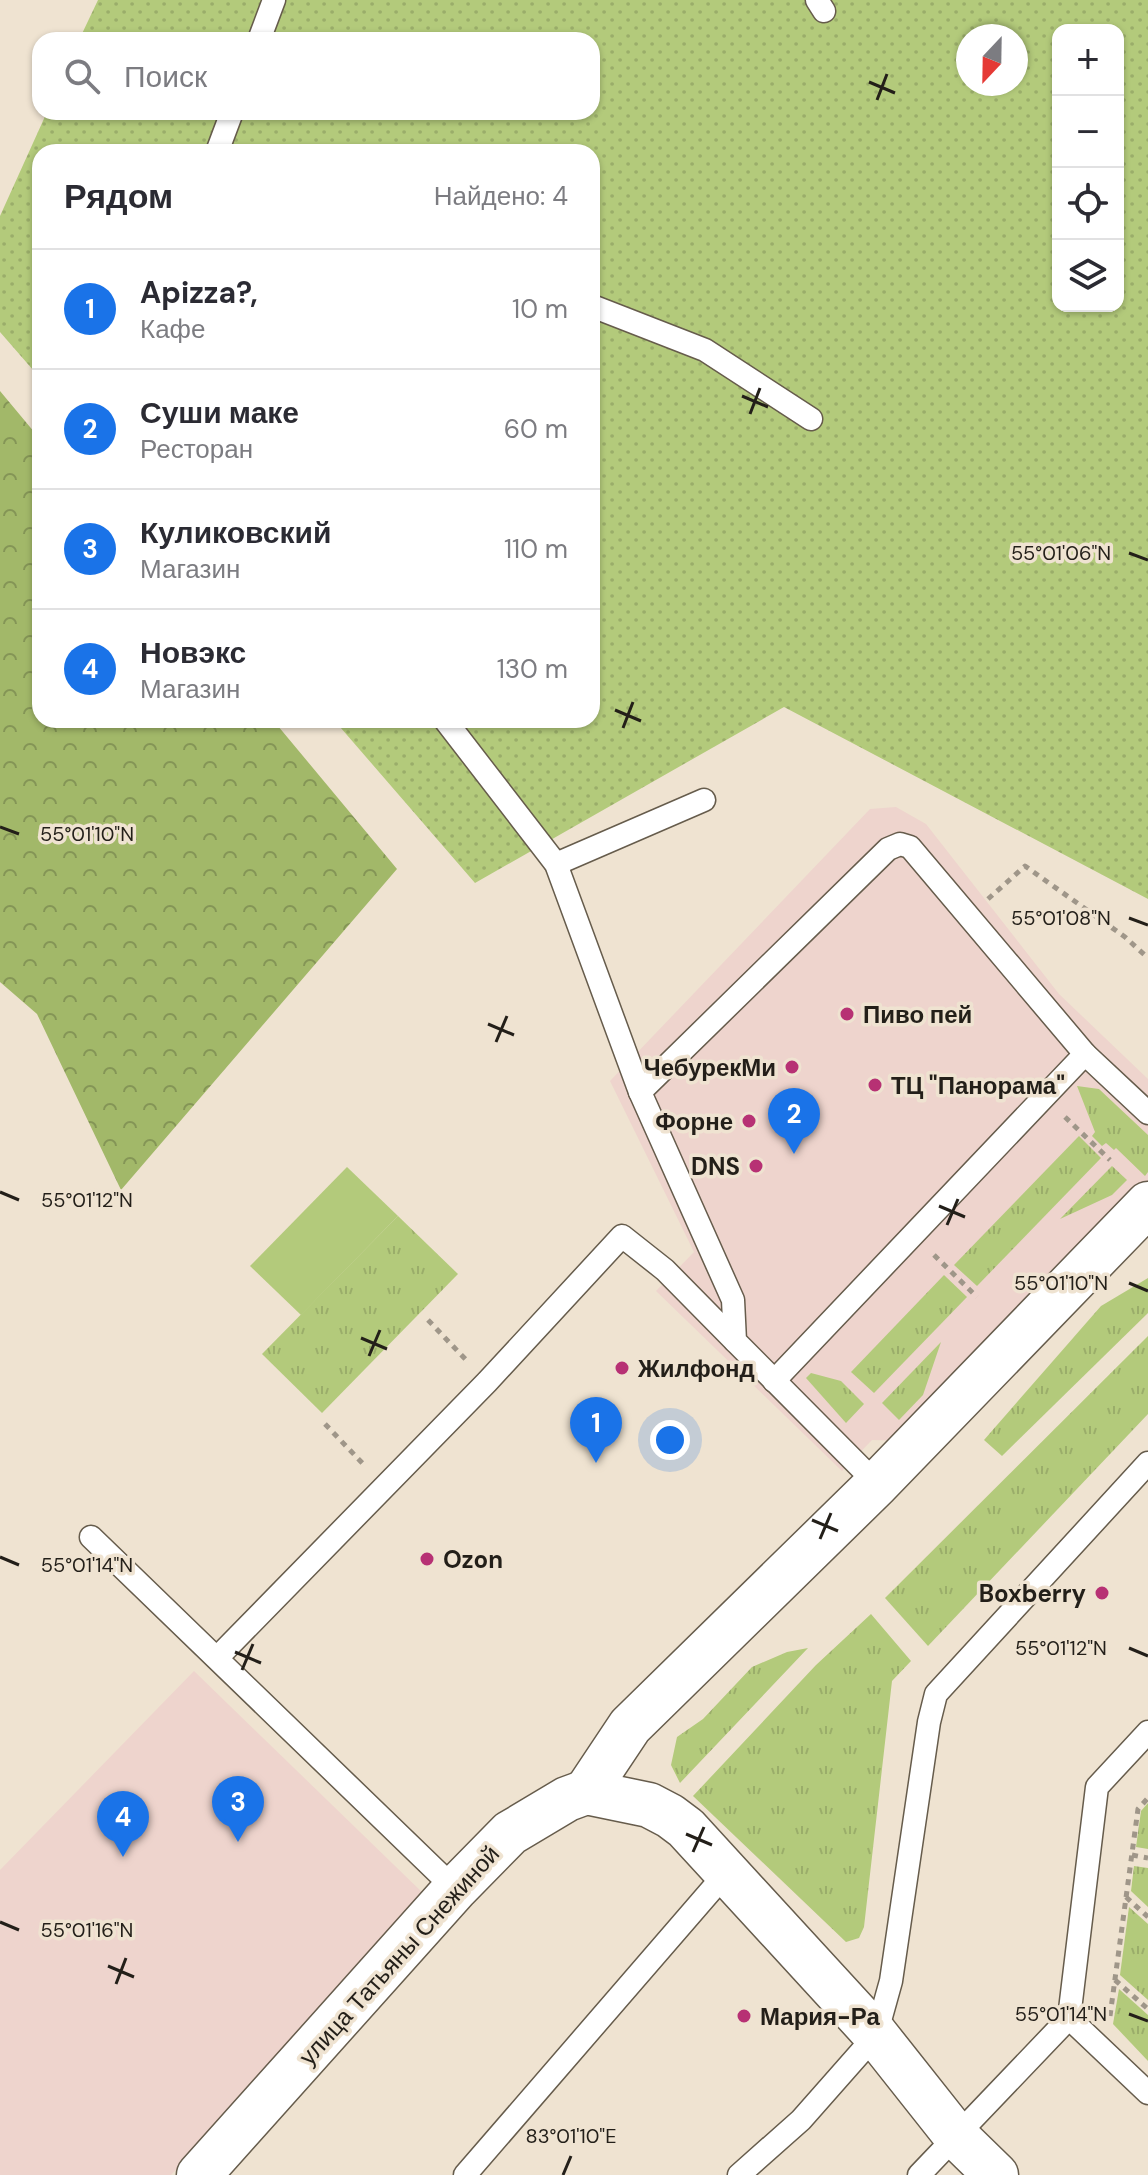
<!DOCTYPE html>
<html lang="ru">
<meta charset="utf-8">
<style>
body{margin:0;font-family:"DM Sans",sans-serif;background:#f2f2f3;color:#2b2b33}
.controls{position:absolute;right:24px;top:24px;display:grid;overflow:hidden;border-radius:16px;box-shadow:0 2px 6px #0004}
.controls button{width:72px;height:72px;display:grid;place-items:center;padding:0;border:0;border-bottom:2px solid #e1e1e2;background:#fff;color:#2b2b33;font:40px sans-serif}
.compass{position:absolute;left:956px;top:24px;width:72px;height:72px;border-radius:50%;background:#fff;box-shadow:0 2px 6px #0004;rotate:202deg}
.you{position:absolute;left:670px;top:1440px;width:28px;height:28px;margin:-20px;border:6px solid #fff;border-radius:50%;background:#1a73e8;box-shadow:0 0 0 12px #1a73e833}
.badge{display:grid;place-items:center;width:52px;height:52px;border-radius:50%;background:#1a73e8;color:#fff;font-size:26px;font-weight:700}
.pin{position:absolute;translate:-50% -66px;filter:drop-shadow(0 2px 4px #0008)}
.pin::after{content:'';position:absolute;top:42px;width:28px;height:24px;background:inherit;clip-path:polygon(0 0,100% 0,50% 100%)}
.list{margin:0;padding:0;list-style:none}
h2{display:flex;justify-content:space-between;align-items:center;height:104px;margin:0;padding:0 32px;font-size:34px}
h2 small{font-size:26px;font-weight:400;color:#7c7c81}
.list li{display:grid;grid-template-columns:52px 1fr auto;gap:24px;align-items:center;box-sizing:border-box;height:120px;padding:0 32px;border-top:2px solid #e1e1e2}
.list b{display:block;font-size:30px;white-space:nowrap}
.list p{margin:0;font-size:26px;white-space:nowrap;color:#7c7c81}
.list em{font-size:26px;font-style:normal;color:#7c7c81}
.icon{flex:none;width:44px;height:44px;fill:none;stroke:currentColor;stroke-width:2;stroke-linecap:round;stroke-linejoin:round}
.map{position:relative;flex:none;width:1148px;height:2175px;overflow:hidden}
.search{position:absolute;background:#fff;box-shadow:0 2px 6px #0004;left:32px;top:32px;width:568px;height:88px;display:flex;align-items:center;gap:20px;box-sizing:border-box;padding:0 28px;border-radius:24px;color:#7c7c81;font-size:30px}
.panel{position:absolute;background:#fff;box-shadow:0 2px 6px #0004;left:32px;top:144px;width:568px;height:584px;border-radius:24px}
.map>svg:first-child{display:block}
.commercial{fill:#eed4cd}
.grass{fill:url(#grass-tufts)}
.forest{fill:url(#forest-crowns)}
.garden{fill:url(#garden-dots);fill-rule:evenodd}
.pitch{fill:#b3ca7b}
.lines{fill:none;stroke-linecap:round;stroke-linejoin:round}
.lane-casing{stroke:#665c4c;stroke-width:25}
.street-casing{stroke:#665c4c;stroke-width:47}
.secondary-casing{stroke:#665c4c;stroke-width:47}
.path{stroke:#9f9689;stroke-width:5;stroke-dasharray:6 6;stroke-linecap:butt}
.lane{stroke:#fff;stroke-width:22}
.street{stroke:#fff;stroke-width:44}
.secondary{stroke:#fff;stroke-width:44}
.ticks{fill:none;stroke:#231f19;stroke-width:3}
.poi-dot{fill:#b73174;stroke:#efe3d1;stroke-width:3}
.labels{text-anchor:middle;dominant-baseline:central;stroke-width:7;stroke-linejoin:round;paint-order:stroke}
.poi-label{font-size:24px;font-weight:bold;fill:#231f19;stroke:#efe3d1;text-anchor:start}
.street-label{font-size:24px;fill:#231f19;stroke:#efe3d1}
.ticks-label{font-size:20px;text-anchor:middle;fill:#231f19;stroke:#efe3d1;stroke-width:7;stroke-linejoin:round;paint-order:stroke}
</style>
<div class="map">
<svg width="1148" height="2175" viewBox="0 0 1148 2175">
<defs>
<pattern id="grass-tufts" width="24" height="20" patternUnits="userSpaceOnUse" patternTransform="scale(2)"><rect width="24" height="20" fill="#b3ca7b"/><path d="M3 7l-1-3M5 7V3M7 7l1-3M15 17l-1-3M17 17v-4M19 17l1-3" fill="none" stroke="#9aad6a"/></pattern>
<pattern id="forest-crowns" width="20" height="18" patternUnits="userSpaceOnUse" patternTransform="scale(2)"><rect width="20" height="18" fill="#a2b869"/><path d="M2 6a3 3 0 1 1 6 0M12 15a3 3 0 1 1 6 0" fill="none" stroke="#849556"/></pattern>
<pattern id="garden-dots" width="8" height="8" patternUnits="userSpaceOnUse" patternTransform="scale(2)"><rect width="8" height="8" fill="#b3ca7b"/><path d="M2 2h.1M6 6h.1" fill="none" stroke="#9aad6a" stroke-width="1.8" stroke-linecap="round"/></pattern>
</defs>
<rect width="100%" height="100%" fill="#efe3d1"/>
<g class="commercial">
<polygon points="896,807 926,824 1059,994 1148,1079 1148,1193 910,1441 872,1440 842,1471 656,1291 694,1252 610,1081 870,809"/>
<polygon points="194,1671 427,1897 171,2175 0,2175 0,1870"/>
</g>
<g class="grass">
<polygon points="1077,1086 1099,1089 1148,1135 1148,1172 1145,1176 1116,1148 1114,1150 1106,1143 1102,1146 1092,1136 1095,1132"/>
<polygon points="1079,1136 1101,1158 977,1286 954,1265"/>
<polygon points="1112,1166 1127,1180 1112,1195 1060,1219"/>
<polygon points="398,1216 458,1274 322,1413 262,1354"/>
<polygon points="944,1275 967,1297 874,1393 851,1372"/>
<polygon points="1148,1278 1148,1313 1002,1456 984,1440 1101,1306"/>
<polygon points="1148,1336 1148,1414 928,1646 885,1598"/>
<polygon points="941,1342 923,1395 899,1420 882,1403"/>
<polygon points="811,1373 841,1381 864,1404 846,1423 806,1378"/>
<polygon points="871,1614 911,1661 892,1681 864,1927 859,1938 846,1942 693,1796 816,1665"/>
<polygon points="808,1648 680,1783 671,1765 677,1737 703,1719 752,1667 787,1652"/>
<polygon points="1148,1803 1148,1849 1136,1847 1141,1811"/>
<polygon points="1134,1866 1148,1868 1148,1907 1131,1891"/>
<polygon points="1129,1907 1148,1924 1148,2000 1120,1975"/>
<polygon points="1119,1989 1148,2015 1148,2061 1113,2024"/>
</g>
<polygon class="forest" points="0,391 40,439 40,720 273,720 397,869 121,1190 37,1014 0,982"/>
<path class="garden" d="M98 0H1148V899L784 707 475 883 334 720H592V152H40V378L0 332V216L47 112H592V40H79ZM1058 30H1118V306H1058ZM968 36H1016V84H968Z"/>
<polygon class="pitch" points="347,1167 398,1216 301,1315 250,1266"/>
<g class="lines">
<g class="lane-casing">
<g id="lane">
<polyline points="817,0 824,11"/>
<polyline points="259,40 274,0"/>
<polyline points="217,152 232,112"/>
<polyline points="592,306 705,350 811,419"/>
<polyline points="445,720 556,864 640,1092 733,1300 735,1341 877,1484"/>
<polyline points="556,864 704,800"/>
<polyline points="640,1092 888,849 900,844 910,847 1085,1054 1148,1113"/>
<polyline points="774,1381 1085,1054"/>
<polyline points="91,1537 455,1889"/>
<polyline points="217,1658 487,1382 622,1236 665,1270 735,1341"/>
<polyline points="1069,2018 1148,2093"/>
<polyline points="465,2175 727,1872"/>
<polyline points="739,2175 801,2120 876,2035 891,1981 929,1722 936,1694 1148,1463"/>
<polyline points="919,2175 1069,2018 1097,1787 1148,1732"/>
</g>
</g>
<g class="street-casing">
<polyline id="street" points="586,1792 630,1726 877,1484 1148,1204"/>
</g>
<g class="secondary-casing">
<polyline id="secondary" points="199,2175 455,1889 510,1833 567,1799 586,1792 649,1805 670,1816 686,1828 876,2035 956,2136 996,2175"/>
</g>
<g class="path">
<polyline points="988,899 1025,866 1125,937 1148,958"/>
<polyline points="1065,1117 1110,1160"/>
<polyline points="934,1255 977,1297"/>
<polyline points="428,1320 469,1363"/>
<polyline points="325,1424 366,1467"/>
<polyline points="1132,1855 1148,1858"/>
<polyline points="1126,1897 1148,1917"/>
<polyline points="1115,1980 1148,2009"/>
<polyline points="1110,2016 1138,1809 1148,1798"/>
</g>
<use href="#lane" class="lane"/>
<use href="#street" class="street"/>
<use href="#secondary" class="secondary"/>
</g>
<path class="ticks" d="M869 82 895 93M877 100 887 74M742 396 768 407M750 414 760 388M1129 553 1148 560M615 710 641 721M623 728 633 702M0 827 19 834M1129 918 1148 925M488 1024 514 1035M496 1042 507 1016M0 1192 19 1200M939 1206 965 1217M947 1225 958 1199M1129 1283 1148 1291M361 1338 387 1349M369 1356 380 1330M812 1520 838 1531M820 1539 831 1513M0 1557 19 1565M1129 1648 1148 1656M235 1652 261 1663M242 1670 253 1644M686 1834 712 1845M693 1852 704 1827M0 1922 19 1930M108 1966 134 1977M116 1984 126 1958M1129 2014 1148 2021M563 2175 571 2156"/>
<g class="poi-dot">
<circle cx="847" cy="1014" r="8"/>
<circle cx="792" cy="1067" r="8"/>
<circle cx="875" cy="1085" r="8"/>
<circle cx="749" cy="1121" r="8"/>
<circle cx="756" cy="1166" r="8"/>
<circle cx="622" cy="1368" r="8"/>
<circle cx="427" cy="1559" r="8"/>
<circle cx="1102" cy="1593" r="8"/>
<circle cx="744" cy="2016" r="8"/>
</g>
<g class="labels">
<g class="poi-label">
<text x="863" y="1014">Пиво пей</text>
<text x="776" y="1067" text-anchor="end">ЧебурекМи</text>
<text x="891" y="1085">ТЦ "Панорама"</text>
<text x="733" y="1121" text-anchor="end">Форне</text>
<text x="740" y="1166" text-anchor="end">DNS</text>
<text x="638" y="1368">Жилфонд</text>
<text x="443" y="1559">Ozon</text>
<text x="1086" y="1593" text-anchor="end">Boxberry</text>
<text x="760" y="2016">Мария-Ра</text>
</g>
<g class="street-label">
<text transform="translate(399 1955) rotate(-48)">улица Татьяны Снежиной</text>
</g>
</g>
<g class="ticks-label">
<text x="1061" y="560">55°01'06"N</text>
<text x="87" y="841">55°01'10"N</text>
<text x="1061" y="925">55°01'08"N</text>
<text x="87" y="1207">55°01'12"N</text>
<text x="1061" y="1290">55°01'10"N</text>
<text x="87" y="1572">55°01'14"N</text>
<text x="1061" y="1655">55°01'12"N</text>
<text x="87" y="1937">55°01'16"N</text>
<text x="1061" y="2021">55°01'14"N</text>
<text x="571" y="2143">83°01'10"E</text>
</g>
</svg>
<div class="controls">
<button>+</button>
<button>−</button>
<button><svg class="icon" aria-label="locate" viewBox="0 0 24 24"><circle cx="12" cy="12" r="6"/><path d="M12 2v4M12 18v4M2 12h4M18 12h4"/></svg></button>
<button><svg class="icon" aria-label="layers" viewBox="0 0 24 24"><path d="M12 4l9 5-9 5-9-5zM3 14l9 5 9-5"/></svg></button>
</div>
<svg class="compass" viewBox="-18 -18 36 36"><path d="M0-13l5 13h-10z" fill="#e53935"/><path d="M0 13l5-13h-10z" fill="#7c7c81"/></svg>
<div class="you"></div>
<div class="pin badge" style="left:596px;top:1463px">1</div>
<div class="pin badge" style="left:794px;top:1154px">2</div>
<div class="pin badge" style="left:238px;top:1842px">3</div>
<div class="pin badge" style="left:123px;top:1857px">4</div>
<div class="search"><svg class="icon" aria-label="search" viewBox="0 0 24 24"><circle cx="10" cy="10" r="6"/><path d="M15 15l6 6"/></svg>Поиск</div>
<section class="panel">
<h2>Рядом<small>Найдено: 4</small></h2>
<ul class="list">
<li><span class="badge">1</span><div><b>Apizza?,</b><p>Кафе</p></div><em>10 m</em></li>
<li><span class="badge">2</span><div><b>Суши маке</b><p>Ресторан</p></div><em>60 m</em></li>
<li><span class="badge">3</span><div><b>Куликовский</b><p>Магазин</p></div><em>110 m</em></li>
<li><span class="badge">4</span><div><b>Новэкс</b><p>Магазин</p></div><em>130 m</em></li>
</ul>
</section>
</div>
